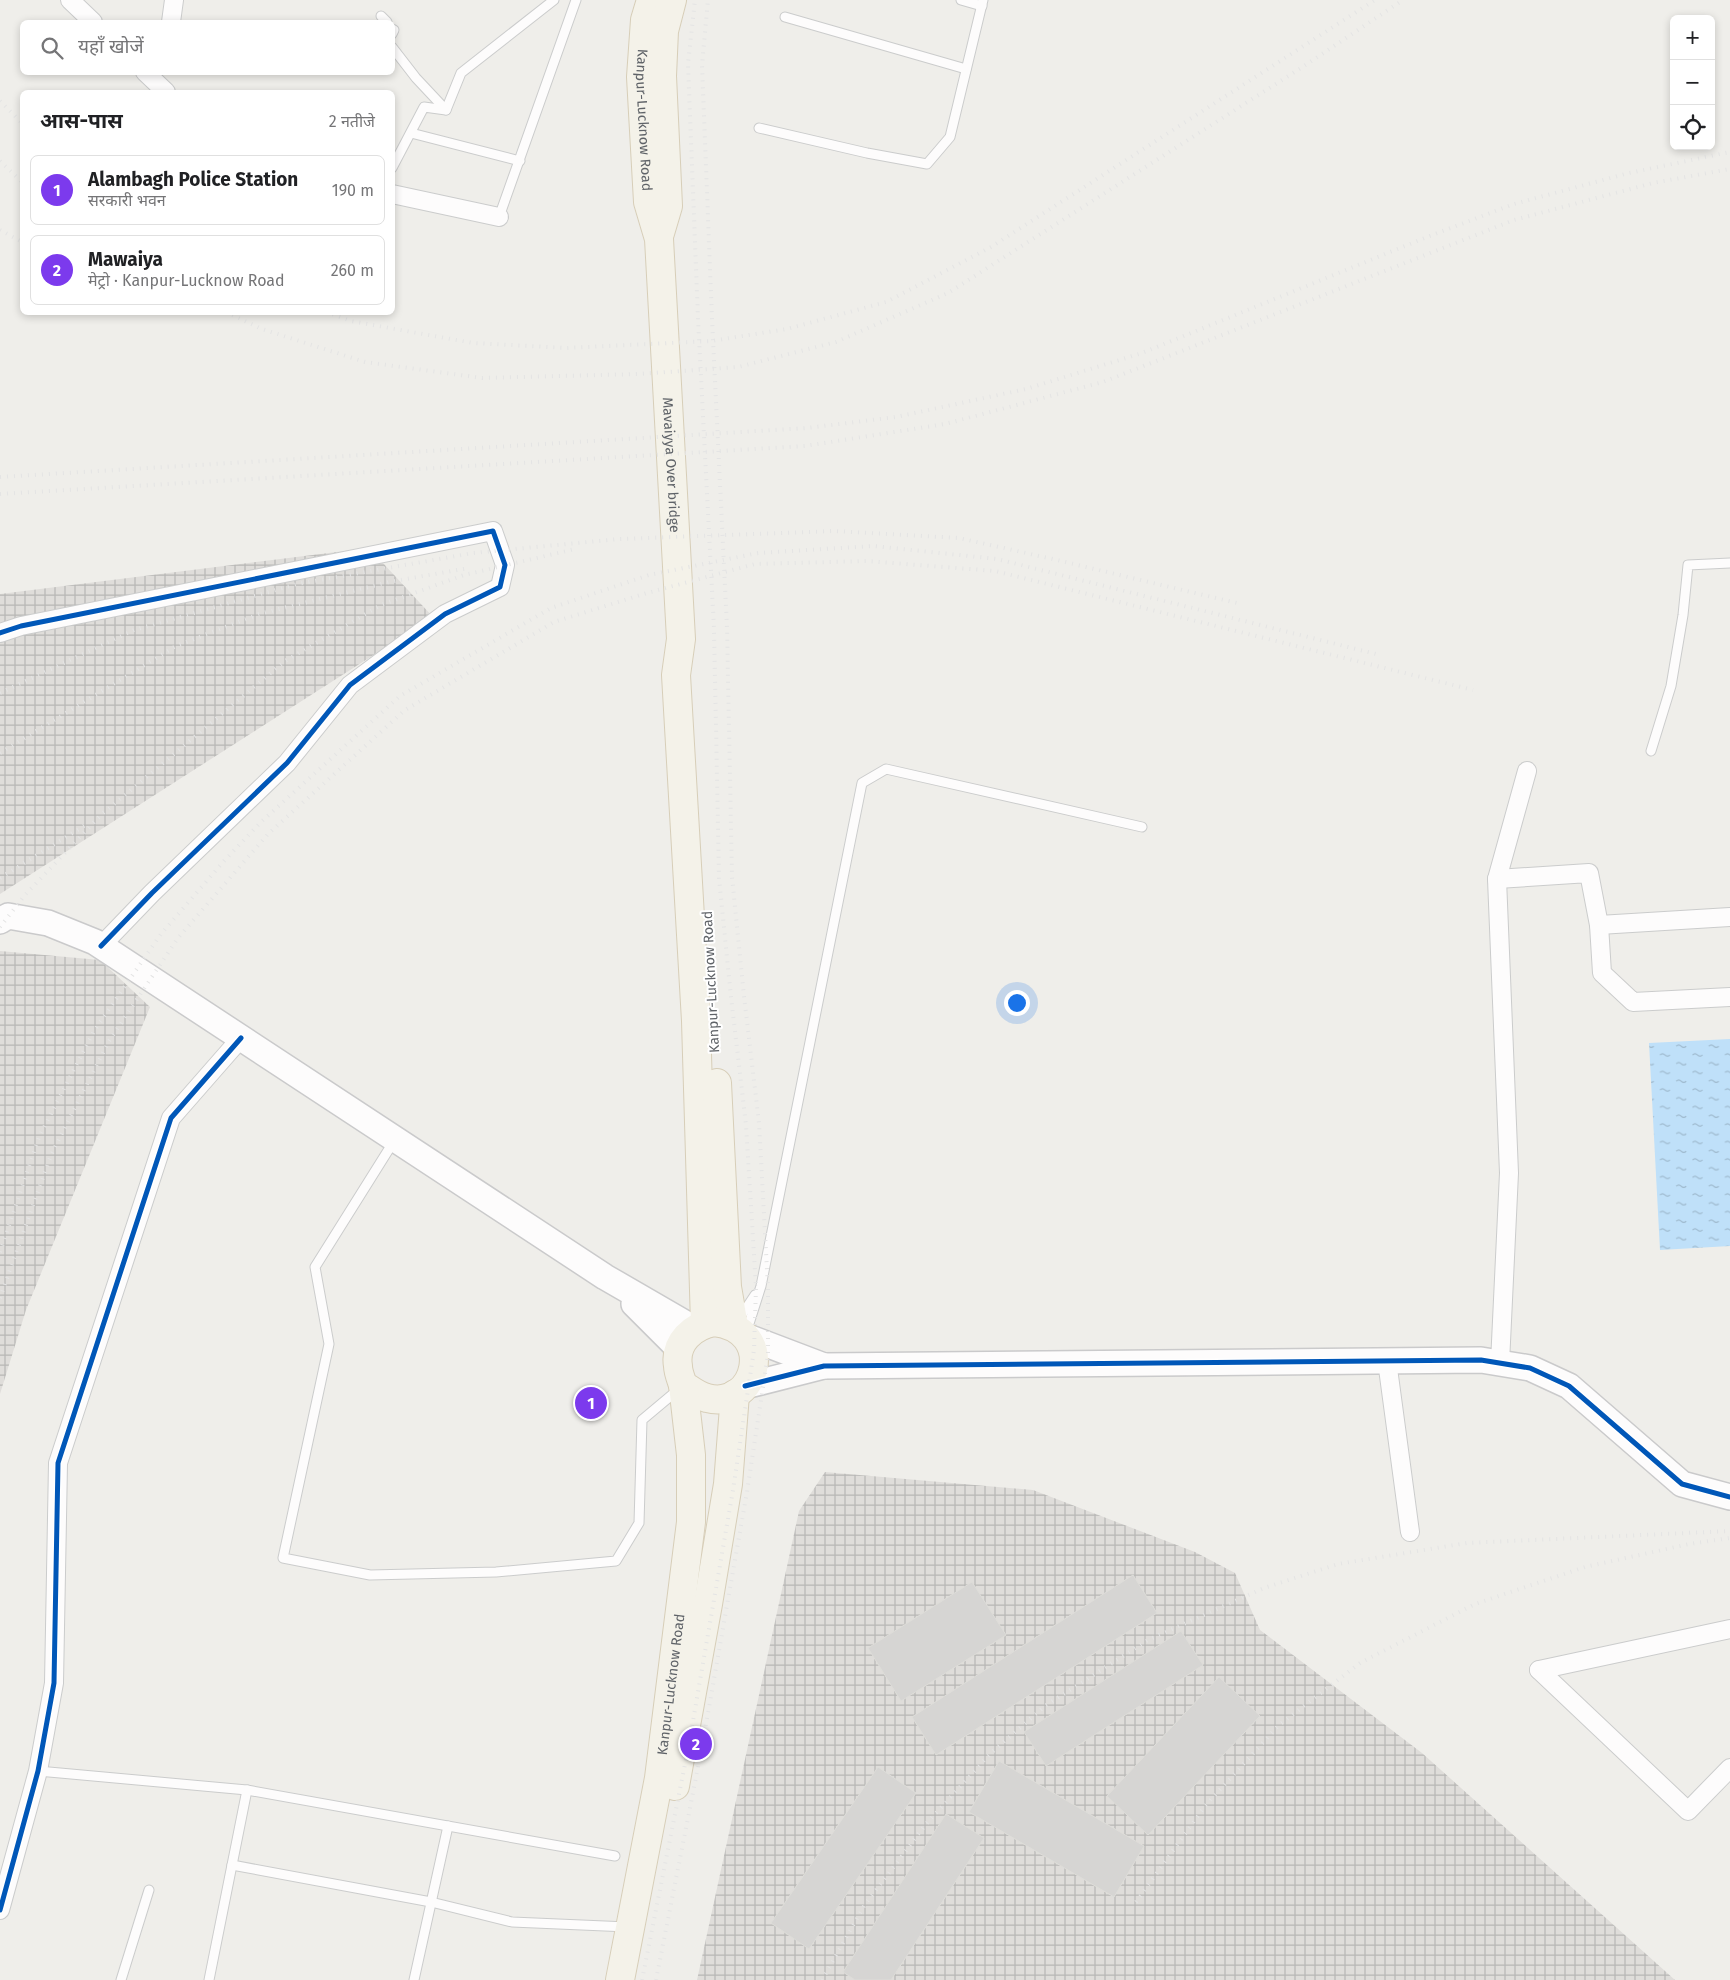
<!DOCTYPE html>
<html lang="hi">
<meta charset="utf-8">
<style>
body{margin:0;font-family:"Fira Sans","Noto Sans Devanagari",sans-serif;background:#f6f6f6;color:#202124}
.controls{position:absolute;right:15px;top:15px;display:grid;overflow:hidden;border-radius:8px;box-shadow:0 2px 8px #0003}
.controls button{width:45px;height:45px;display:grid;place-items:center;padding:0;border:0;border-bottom:1px solid #e0e0e0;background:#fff;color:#202124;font:25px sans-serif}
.you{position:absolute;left:1016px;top:1002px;width:18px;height:18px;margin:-12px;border:4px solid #fff;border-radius:50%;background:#1a73e8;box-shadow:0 0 0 8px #1a73e833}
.badge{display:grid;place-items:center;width:32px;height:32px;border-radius:50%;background:#7c3aed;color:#fff;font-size:16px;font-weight:700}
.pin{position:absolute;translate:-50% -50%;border:2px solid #fff;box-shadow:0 1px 5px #0006}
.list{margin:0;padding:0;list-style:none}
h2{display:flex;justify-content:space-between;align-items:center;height:65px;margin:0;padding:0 20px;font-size:21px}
h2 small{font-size:16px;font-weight:400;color:#757577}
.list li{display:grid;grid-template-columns:32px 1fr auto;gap:15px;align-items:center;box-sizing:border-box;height:70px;margin:0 10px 10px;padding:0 10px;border:1px solid #e0e0e0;border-radius:8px}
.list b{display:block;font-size:19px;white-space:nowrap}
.list p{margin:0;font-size:16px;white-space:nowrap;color:#757577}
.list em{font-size:16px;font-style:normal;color:#757577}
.icon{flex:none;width:28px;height:28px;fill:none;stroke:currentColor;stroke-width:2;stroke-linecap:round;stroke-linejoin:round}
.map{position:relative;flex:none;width:1730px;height:1980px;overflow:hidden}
.search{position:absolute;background:#fff;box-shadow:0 2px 8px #0003;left:20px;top:20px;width:375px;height:55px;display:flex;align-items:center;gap:12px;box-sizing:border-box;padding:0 18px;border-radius:8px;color:#757577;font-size:19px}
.panel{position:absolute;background:#fff;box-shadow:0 2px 8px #0003;left:20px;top:90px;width:375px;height:225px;border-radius:8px}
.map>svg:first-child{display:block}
.industrial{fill:url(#industrial-grid)}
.water{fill:url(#water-ripples)}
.building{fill:#d6d5d3;stroke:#deddd9}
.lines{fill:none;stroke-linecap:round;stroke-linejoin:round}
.lane-casing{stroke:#cbcccc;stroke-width:11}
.street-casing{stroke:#cbcccc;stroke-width:20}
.secondary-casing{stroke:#cacacb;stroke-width:28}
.primary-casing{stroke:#d7ceb8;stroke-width:30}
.lane{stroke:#fdfcfc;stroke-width:9}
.street{stroke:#fdfcfc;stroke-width:18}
.secondary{stroke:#fdfcfc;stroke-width:25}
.primary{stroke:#f4f2e9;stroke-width:28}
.rail{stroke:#e4e4e4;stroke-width:4;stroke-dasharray:1 6;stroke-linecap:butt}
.cycleway-casing{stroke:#fff;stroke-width:8}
.cycleway{stroke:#0057b8;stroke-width:5}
.labels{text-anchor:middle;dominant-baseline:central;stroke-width:4;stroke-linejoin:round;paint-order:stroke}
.street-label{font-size:14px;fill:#5f6368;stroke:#fff}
</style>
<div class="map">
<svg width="1730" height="1980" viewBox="0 0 1730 1980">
<defs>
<pattern id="industrial-grid" width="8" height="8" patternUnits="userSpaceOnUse" patternTransform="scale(1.25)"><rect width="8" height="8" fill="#dfddda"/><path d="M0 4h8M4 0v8" fill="none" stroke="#b8b7b5"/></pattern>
<pattern id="water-ripples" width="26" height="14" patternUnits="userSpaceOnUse" patternTransform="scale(1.25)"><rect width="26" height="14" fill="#bfe0f9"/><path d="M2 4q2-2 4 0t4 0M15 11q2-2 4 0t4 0" fill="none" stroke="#9eb9cd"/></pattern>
</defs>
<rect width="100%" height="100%" fill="#efeeea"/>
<g class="industrial">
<polygon points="369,548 433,617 0,894 0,594"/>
<polygon points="0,951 100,960 150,1007 26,1310 0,1394"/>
<polygon points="825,1472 1033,1490 1195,1552 1235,1573 1260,1630 1422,1753 1675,1980 697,1980 799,1511"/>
</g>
<polygon class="water" points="1730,1039 1730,1246 1660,1250 1649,1043"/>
<g class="building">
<polygon points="1133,1575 1157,1613 936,1755 912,1717"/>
<polygon points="972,1582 1006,1635 901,1701 868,1648"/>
<polygon points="1181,1631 1203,1665 1046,1766 1024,1732"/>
<polygon points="1219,1677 1260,1716 1148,1835 1107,1796"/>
<polygon points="999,1761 1144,1846 1114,1897 969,1812"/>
<polygon points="878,1767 916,1793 809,1949 771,1923"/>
<polygon points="946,1814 984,1838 891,1980 855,1980 843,1972"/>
</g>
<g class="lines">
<g class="lane-casing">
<g id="lane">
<polyline points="961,0 982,6"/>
<polyline points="381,16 387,22"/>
<polyline points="785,17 966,69"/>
<polyline points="392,29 394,30 392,34"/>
<polyline points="392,47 416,78 446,110"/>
<polyline points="759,128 867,153 927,164 950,137 983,0"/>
<polyline points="411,133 520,161"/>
<polyline points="392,168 424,107 446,110 461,73 554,0"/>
<polyline points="499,217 576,0"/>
<polyline points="1651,751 1671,686 1683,615 1688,565 1730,563"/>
<polyline points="394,1141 315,1267 329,1344 283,1558 370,1575 496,1572 616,1561 639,1523 642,1420 679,1389"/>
<polyline points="739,1319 755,1295"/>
<polyline points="746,1333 761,1286 862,783 886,769 1142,827"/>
<polyline points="38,1771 247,1790 615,1856"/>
<polyline points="232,1865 431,1902 512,1922 628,1927"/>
<polyline points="121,1980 149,1890"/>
<polyline points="209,1980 247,1790"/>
<polyline points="414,1980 448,1826"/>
</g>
</g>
<g class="street-casing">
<g id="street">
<polyline points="70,0 93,22"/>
<polyline points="171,22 174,0"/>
<polyline points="145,72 166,92"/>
<polyline points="392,194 499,217"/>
<polyline points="0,633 21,626 493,531 505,565 500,587 445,614 350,685 287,763 152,893 101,946"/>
<polyline points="1497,879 1589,873 1599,925 1602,973 1633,1002 1730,997"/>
<polyline points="1599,925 1730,917"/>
<polyline points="1387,1361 1410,1532"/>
<polyline points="1500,1363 1509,1173 1497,879 1527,771"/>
<polyline points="1539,1670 1688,1811 1730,1768"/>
<polyline points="1539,1670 1730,1629"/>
<polyline points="0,1910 38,1771 54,1683 58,1463 171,1118 241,1038"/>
</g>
</g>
<g class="secondary-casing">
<g id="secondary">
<polyline points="0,921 8,916 48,923 95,942 605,1277 695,1329"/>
<polyline points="634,1304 679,1349"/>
<polyline points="745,1336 824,1366"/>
<polyline points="745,1386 824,1366 1481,1360 1530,1368 1569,1386 1682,1484 1730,1497"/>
</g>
</g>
<g class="primary-casing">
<g id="primary">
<path id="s1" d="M651 0 645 20 641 77 648 202 659 239 681 639 676 675 696 1021 705 1324"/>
<polyline points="660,233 668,206 662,76 664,31 672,0"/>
<polyline points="717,1083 727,1287 734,1327"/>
<path d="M714 1322C778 1329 757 1411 707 1398 698 1396 691 1390 683 1385 681 1379 678 1372 678 1366 674 1342 693 1326 714 1322Z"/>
<polyline points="675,1786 708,1604 728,1484 735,1394"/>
<path id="s2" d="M620 1980 659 1778 691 1522V1455L683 1385"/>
</g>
</g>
<use href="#lane" class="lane"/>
<use href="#street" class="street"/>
<use href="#secondary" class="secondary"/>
<use href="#primary" class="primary"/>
<g class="rail">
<polyline points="0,101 22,123"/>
<polyline points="0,161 22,182"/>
<polyline points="0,230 22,242"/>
<polyline points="226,312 262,329 365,362 482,378 638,374 738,367 836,342 948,293 1304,66 1403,0"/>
<polyline points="326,312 351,321 473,343 566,348 711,341 787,329 886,302 991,247 1375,0"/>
<polyline points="0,477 807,428 896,417 1026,389 1142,353 1427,237 1514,204 1629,173 1730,152"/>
<polyline points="0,494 805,446 945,424 1103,382 1514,220 1653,183 1730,169"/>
<polyline points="0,693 134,630 297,584 473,553 619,539 834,531 959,538 1057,560 1241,604"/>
<polyline points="0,753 176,646 259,614 389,582 469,568"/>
<polyline points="0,878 87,824"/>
<polyline points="0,927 25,895 101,815 285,661 381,605 464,575 575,549"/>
<polyline points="0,1252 39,1137 94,1031 161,934 224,861 261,822 400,696 551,608 649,575 758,553 874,546 997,559 1376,654"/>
<polyline points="0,1298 51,1155 109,1041 178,938 268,834 405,710 554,622 647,593 755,564 867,561 995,571 1473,690"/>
<polyline points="1136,1902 1205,1806 1279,1725 1360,1663 1475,1604 1585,1567 1689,1544 1730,1538"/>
<polyline points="642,1980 689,1744 733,1490 754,1350 756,1287 746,1125 731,997 719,878 714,629 698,319 688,64 695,0"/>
<polyline points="656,1980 702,1747 747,1492 768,1354 768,1288 759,1123 744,996 732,877 727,628 712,319 702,65 708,0"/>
<polyline points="822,1980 864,1906 926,1824 991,1753 1045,1706 1148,1640 1264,1588 1338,1564 1467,1543 1730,1531"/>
</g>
<g class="cycleway-casing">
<g id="cycleway">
<polyline points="0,633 21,626 493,531 505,565 500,587 445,614 350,685 287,763 152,893 101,946"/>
<polyline points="745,1386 824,1366 1481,1360 1530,1368 1569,1386 1682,1484 1730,1497"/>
<polyline points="0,1910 38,1771 54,1683 58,1463 171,1118 241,1038"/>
</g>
</g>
<use href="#cycleway" class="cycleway"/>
</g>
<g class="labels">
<g class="street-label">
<text stroke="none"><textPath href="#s1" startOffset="121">Kanpur-Lucknow Road</textPath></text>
<text stroke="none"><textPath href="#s1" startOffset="468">Mavaiyya Over bridge</textPath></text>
<text transform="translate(711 982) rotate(-93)">Kanpur-Lucknow Road</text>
<text stroke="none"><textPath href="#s2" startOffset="300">Kanpur-Lucknow Road</textPath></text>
</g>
</g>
</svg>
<div class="controls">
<button>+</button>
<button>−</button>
<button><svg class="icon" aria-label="locate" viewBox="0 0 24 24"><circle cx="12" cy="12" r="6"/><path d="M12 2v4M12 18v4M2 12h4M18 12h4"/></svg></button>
</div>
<div class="you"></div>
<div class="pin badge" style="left:591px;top:1403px">1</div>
<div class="pin badge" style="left:696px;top:1744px">2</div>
<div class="search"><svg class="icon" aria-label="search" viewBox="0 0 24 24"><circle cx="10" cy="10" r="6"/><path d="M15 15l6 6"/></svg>यहाँ खोजें</div>
<section class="panel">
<h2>आस-पास<small>2 नतीजे</small></h2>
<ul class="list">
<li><span class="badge">1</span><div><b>Alambagh Police Station</b><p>सरकारी भवन</p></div><em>190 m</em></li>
<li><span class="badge">2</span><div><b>Mawaiya</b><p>मेट्रो · Kanpur-Lucknow Road</p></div><em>260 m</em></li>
</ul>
</section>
</div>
